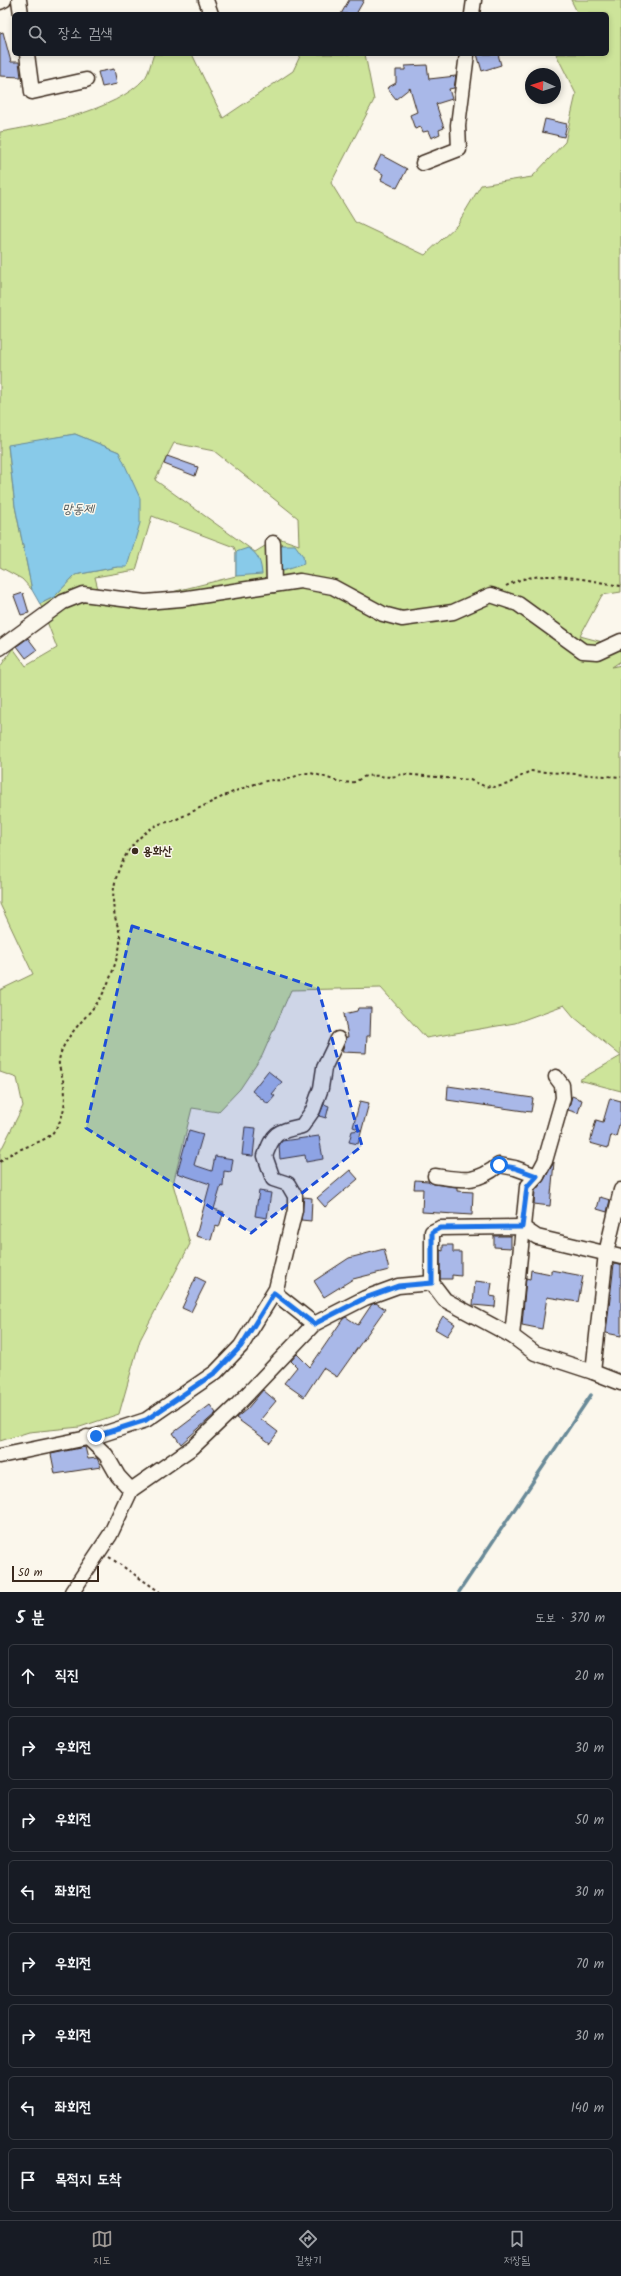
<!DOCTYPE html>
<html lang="ko">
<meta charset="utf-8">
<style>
body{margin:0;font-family:Kalam,"Poor Story",sans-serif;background:#242831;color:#f1f3f6}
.compass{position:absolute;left:525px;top:68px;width:36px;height:36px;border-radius:50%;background:#171b24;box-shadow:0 2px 6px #0003;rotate:273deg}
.scale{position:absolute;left:12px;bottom:10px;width:87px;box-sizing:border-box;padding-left:4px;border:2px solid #3b2a1e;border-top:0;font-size:11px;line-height:14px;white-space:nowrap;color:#3b2a1e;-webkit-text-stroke:3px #fbf7ec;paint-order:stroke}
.stop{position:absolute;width:12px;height:12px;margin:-9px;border:3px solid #1a73e8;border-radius:50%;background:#fff}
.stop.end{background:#1a73e8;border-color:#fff;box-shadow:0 1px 4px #0008}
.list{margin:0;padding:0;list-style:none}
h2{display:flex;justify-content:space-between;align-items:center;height:52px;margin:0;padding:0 16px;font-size:17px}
h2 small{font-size:13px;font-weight:400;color:#9ea1a6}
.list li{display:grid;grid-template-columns:26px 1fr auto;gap:12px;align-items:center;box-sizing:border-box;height:64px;margin:0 8px 8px;padding:0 8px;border:1px solid #363941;border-radius:6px}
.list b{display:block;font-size:15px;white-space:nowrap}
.list em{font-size:13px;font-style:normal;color:#9ea1a6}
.icon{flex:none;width:22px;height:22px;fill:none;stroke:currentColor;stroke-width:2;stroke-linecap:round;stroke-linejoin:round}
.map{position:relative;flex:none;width:621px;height:1592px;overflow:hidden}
.search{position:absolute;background:#171b24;box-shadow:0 2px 6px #0003;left:12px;right:12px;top:12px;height:44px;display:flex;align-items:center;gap:10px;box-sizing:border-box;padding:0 14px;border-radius:6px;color:#9ea1a6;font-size:15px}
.sheet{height:628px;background:#171b24}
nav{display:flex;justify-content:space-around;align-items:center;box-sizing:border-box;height:56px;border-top:1px solid #363941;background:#171b24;font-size:11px;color:#9ea1a6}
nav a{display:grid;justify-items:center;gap:2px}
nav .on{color:#9f9995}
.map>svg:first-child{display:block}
.green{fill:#cde49a;stroke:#84875c;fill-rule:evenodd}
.water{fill:#88cae9;stroke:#698a98}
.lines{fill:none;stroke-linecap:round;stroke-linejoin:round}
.stream{stroke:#698a98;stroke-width:3.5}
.building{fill:#a9b8e8;stroke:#3b2a1e}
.minor-casing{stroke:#3b2a1e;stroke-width:17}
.path{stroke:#3b2a1e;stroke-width:2;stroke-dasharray:3 3;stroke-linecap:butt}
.minor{stroke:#fbf7ec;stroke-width:14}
.route{stroke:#1a73e8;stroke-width:5}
.marked{fill:#1d4ed8;fill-opacity:0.2;stroke:#1d4ed8;stroke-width:3;stroke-dasharray:8 5;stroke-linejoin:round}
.poi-dot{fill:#3b2a1e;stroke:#fbf7ec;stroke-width:1.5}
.labels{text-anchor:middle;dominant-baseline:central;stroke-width:3;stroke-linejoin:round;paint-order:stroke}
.poi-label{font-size:12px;font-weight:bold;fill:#3b2a1e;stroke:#fbf7ec;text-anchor:start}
.water-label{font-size:13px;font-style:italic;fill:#525a5b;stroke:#fbf7ec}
</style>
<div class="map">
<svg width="621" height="1592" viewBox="0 0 621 1592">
<rect width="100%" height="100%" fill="#fbf7ec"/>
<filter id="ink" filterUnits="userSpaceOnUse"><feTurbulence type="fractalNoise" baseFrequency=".025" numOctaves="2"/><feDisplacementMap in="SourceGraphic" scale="8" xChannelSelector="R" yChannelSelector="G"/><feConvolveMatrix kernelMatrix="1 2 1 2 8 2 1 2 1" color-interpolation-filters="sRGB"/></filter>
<g filter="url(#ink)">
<g class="green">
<path d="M571 0H621V592L602 595 580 636 621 647V661L612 667 621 665V1056L574 1017 564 1005 515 1023 426 1038 381 988 291 990 262 1056 240 1089 218 1112 192 1108 173 1184 190 1244 140 1340 119 1414 80 1427 29 1432 0 1441V1152L23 1106 17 1078 0 1072V990L33 974 0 904V667L13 648 26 666 57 648 46 619 83 601 156 596 236 576V552L234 547 152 516 136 570 95 577 99 593 43 611 40 604 54 597 75 575 117 567 119 452 75 434 8 446 15 506 32 590 22 579 0 567V132C41 125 116 111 144 79 149 74 151 61 154 54H192L223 118 293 71 301 54H365L374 100 331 183 355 222 425 255 457 225 481 185 532 177 565 142 576 94 556 54H607V14H578ZM174 443 214 451 298 518 299 545 278 538 255 552 155 480Z"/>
<polygon points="621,1056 621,1091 579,1080"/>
</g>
<g class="water">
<polygon points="75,434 119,452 140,498 140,523 127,567 117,567 75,575 54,597 40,604 32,590 15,506 8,445"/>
<polygon points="280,545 295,545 303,556 304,564 279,572"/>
<path d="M248 548C259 554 261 563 262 574L236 576V552Z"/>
</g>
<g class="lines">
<polyline class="stream" points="459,1592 591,1395"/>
</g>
<g class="building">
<polygon points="349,0 364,0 356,14 341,14"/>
<polygon points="3,32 11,62 19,62 21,77 0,76 0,33"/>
<polygon points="477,54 498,54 501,65 482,71"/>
<polygon points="427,65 429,79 456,76 454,88 449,89 452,99 436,104 444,128 439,130 440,134 431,138 428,131 423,132 421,127 415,129 410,115 417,112 410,88 396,99 387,88 396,83 396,70 405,70 405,66"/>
<polygon points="114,69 117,84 102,87 98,72"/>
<polygon points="545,119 567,124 564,137 542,132"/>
<polygon points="381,155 407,169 397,188 381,180 383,174 374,169"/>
<polygon points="167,456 198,467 195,476 164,464"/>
<polygon points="23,593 29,613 21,615 14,596"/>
<polygon points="28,638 37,650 26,658 17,646"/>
<polygon points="358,1008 371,1008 370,1036 367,1036 366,1053 342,1052 346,1037 348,1037 344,1014 357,1011"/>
<polygon points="268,1071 282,1082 272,1094 275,1096 268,1104 252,1091"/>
<polygon points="448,1086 533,1098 531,1112 447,1100"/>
<polygon points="572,1096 582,1100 578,1113 568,1110"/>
<polygon points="610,1098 621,1101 621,1117 616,1137 611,1135 608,1148 590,1143 596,1120 603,1122"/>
<polygon points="360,1101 369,1103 358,1144 349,1142 352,1131 361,1130 353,1127"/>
<polygon points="324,1104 329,1106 326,1118 319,1116"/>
<polygon points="245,1127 256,1128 253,1156 242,1155"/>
<polygon points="189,1130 203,1134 194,1165 212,1171 215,1156 233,1159 231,1172 224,1171 223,1187 221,1186 214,1209 224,1212 219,1227 215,1226 211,1240 196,1236 210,1184 177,1173"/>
<polygon points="319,1136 323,1159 306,1162 305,1155 280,1159 279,1146 282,1141"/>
<polygon points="554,1162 550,1206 534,1204 535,1191 544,1180"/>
<polygon points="350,1170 358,1179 325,1207 317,1198"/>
<polygon points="415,1180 428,1181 434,1184 457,1187 457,1191 473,1192 472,1215 422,1212 423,1189 414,1189"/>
<polygon points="259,1191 271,1193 267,1218 255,1216"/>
<polygon points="304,1197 312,1198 311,1221 301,1220"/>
<polygon points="600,1197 610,1200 607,1212 597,1209"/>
<polygon points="494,1236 511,1236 511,1248 494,1247"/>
<polygon points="443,1245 453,1245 453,1252 461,1252 461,1276 452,1275 452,1279 440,1279 440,1250 443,1251"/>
<polygon points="384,1249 389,1270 353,1279 324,1297 314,1281 349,1258"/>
<polygon points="614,1264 621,1265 621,1336 606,1333"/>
<polygon points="531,1270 551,1274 551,1270 583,1276 578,1302 547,1297 542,1329 522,1325 526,1278 530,1279"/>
<polygon points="196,1277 206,1282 191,1312 182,1308"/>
<polygon points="475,1281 492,1283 490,1296 496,1297 495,1307 473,1305"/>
<polygon points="376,1303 385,1309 337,1377 323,1368 304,1397 284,1383 297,1367 291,1361 297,1354 310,1367 343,1319 346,1317 358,1325 372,1304"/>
<polygon points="443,1316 455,1324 447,1336 435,1329"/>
<polygon points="263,1390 276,1401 261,1419 278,1432 270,1443 236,1418 247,1409"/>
<polygon points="210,1405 216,1413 181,1444 173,1433"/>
<polygon points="85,1447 88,1459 97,1458 101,1467 55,1474 51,1454"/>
</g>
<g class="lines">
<g class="minor-casing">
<g id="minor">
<polyline points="19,0 21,14"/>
<polyline points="206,0 211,14"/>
<polyline points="0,2 4,0"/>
<polyline points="472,14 474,0"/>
<polyline points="27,54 32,92 86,80"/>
<polyline points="423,163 459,149 458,125 467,54"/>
<polyline points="273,543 274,585"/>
<polyline points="0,648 63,602 83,594 145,602 181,599 300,581 333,587 383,614 402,619 453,612 491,595 518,604 583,651 597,652 621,641"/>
<path d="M435 1176C463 1180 475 1184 499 1165L515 1168 537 1176"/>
<polyline points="432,1283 432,1232 440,1228 522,1227 537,1237 621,1257"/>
<polyline points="275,1293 314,1324"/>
<polyline points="512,1336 527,1187 537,1176 545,1161 563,1098 562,1085 556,1077"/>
<polyline points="593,1372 621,1383"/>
<polyline points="87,1437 106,1455 118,1476 131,1490"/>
<path d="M0 1456 97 1436 146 1420 216 1372 241 1346 276 1289 295 1210V1196L288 1184 273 1179 265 1156C274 1132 276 1132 302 1126L313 1110 321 1088 324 1068 338 1039"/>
<polyline points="72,1592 110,1535 131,1490 193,1447 237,1405 314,1324 365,1298 398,1286 432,1283 445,1300 512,1336 535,1353 593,1372 606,1253 621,1190"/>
</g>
</g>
<g class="path">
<path d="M506 586C539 567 585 580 621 586"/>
<path d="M0 1162C14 1147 46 1144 54 1131 65 1117 67 1097 63 1080 62 1074 58 1066 59 1061 62 1036 89 1017 101 997 109 983 115 966 119 950 123 932 116 927 114 911 109 879 126 843 155 826 161 822 170 823 177 819 207 805 233 789 266 781 272 779 279 781 285 780 293 778 301 773 308 773 323 774 338 785 354 782 358 781 362 777 366 776 379 774 389 780 402 774L470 780 484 786 497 787 508 784 530 771 621 777"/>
<polyline points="109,1557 160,1592"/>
</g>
<use href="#minor" class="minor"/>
</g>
</g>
<g class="lines" filter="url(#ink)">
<polyline class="route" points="96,1436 146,1420 216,1372 241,1346 274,1293 314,1324 365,1298 398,1286 432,1283 432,1232 440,1228 522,1227 527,1187 537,1176 515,1168 499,1165"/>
</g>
<path class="marked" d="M132 926 318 988 362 1146 251 1233 86 1128Z"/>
<circle class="poi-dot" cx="135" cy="851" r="4"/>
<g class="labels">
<g class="poi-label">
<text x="143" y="851">용화산</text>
</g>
<g class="water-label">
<text x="78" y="509">망동제</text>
</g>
</g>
</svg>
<svg class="compass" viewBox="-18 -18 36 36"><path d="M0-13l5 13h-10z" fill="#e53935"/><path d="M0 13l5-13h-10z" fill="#9ea1a6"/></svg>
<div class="scale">50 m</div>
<div class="stop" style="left:499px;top:1165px"></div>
<div class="stop end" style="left:96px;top:1436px"></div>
<div class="search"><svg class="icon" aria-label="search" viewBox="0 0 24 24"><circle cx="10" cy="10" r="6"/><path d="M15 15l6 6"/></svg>장소 검색</div>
</div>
<section class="sheet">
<h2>5 분<small>도보 · 370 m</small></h2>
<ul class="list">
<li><svg class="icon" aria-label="ahead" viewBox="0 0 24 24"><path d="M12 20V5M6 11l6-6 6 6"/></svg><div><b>직진</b></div><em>20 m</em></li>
<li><svg class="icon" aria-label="right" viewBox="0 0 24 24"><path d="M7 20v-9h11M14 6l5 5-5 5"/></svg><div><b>우회전</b></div><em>30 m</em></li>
<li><svg class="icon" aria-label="right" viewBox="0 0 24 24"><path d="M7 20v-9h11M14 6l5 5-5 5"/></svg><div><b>우회전</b></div><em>50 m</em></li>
<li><svg class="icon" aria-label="left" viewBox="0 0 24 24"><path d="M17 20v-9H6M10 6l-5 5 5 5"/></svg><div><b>좌회전</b></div><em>30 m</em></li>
<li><svg class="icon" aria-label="right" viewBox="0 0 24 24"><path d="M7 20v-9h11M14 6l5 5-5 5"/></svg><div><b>우회전</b></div><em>70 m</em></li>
<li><svg class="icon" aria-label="right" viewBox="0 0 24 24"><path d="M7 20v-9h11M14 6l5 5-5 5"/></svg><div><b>우회전</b></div><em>30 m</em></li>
<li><svg class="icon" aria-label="left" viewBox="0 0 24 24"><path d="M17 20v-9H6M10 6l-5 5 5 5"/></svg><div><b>좌회전</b></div><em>140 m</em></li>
<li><svg class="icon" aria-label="arrive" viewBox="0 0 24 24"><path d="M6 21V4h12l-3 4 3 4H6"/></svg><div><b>목적지 도착</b></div></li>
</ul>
</section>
<nav>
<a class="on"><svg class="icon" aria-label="map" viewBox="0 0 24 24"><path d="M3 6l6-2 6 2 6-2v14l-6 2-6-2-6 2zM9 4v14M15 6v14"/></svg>지도</a>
<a><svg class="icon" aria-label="directions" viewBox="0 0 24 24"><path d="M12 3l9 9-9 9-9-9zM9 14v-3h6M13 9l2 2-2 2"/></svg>길찾기</a>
<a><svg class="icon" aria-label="saved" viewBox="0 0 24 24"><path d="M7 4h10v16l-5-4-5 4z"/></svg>저장됨</a>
</nav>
